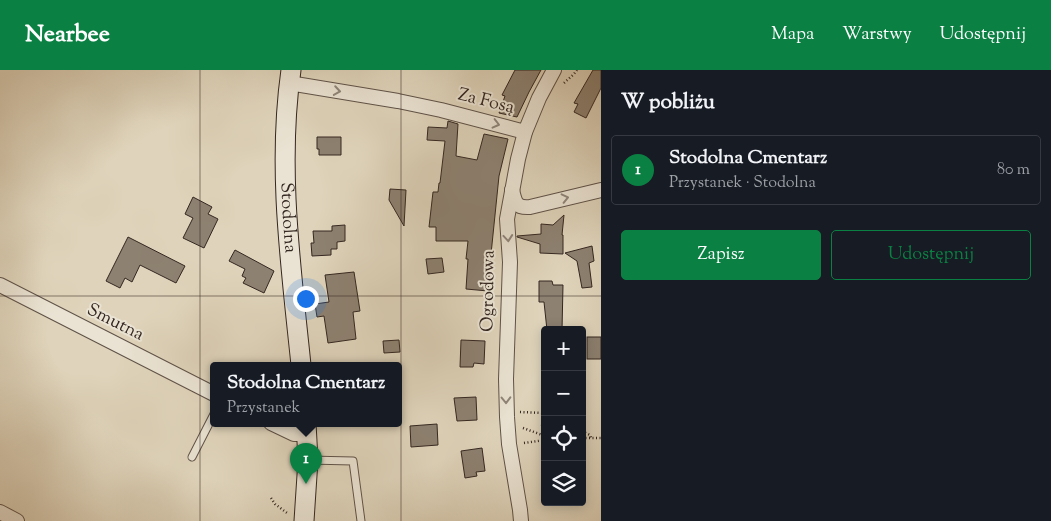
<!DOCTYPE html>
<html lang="pl">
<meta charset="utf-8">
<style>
body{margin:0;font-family:"Sorts Mill Goudy",serif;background:#242831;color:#f1f3f6}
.controls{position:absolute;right:15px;bottom:15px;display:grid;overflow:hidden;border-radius:5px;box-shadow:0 2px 12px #0003}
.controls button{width:45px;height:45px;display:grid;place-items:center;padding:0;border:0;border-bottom:1px solid #363941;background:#171b24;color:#f1f3f6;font:25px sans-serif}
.you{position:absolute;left:305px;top:228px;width:18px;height:18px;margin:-12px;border:4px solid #fff;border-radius:50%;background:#1a73e8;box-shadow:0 0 0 8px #1a73e833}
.badge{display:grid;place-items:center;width:32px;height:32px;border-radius:50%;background:#0b8043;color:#fff;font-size:16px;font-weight:700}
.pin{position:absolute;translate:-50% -41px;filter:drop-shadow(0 1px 2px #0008)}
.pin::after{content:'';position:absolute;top:26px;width:18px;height:15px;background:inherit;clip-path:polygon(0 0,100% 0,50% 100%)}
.popup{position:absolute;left:210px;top:292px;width:192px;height:65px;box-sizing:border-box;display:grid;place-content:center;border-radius:5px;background:#171b24;filter:drop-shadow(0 1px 4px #0005);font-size:16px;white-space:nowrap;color:#9ea1a6}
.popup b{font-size:19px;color:#f1f3f6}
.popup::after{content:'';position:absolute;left:50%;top:100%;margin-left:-10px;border:10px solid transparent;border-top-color:#171b24}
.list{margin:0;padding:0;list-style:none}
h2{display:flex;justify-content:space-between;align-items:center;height:65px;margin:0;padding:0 20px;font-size:21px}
h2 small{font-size:16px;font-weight:400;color:#9ea1a6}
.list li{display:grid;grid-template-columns:32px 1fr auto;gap:15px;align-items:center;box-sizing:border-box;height:70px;margin:0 10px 10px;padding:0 10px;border:1px solid #363941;border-radius:5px}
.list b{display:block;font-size:19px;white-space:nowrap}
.list p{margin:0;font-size:16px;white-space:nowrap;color:#9ea1a6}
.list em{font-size:16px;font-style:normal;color:#9ea1a6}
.actions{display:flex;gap:10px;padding:15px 20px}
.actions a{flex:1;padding:11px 0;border:1px solid #0b8043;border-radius:5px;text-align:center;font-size:18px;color:#0b8043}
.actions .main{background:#0b8043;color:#fff}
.icon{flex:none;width:28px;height:28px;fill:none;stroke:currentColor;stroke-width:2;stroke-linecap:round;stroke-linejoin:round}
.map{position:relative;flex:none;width:601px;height:451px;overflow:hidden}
header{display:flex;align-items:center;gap:30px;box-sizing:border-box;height:70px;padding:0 25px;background:#0b8043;color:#fff}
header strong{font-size:24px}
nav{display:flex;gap:28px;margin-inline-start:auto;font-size:18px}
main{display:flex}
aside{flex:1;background:#171b24}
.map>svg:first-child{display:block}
.building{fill:#8d8171;stroke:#342721}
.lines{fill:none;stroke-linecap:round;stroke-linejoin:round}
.lane-casing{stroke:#5f5248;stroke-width:9}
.street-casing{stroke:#5f5248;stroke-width:16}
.secondary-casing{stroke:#342721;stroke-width:21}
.path{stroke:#342721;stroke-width:2.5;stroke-dasharray:1 2.5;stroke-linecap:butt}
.lane{stroke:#eae3d3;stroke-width:7}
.street{stroke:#eae3d3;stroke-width:14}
.secondary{stroke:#eae3d3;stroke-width:19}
.oneway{stroke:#8f857a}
.grid{fill:none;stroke:#342721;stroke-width:1;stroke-opacity:0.55}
.labels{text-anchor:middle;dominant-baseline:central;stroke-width:4;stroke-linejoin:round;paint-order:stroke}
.street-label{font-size:18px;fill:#342721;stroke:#eae3d3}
</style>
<header>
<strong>Nearbee</strong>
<nav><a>Mapa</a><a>Warstwy</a><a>Udostępnij</a></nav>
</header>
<main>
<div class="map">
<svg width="601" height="451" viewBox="0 0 601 451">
<rect width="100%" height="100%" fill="#dfd4bb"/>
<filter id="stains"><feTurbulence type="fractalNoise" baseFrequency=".004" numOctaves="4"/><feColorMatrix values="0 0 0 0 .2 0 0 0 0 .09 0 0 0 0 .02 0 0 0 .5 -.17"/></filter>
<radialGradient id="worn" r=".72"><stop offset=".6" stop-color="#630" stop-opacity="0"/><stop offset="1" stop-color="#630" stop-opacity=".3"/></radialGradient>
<g class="building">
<polygon points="515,0 541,0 529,22 517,47 499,43 505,26 502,25"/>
<polygon points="593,0 601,0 601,18 586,48 574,42 578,34 574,33"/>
<polygon points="448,51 458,54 456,86 477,90 484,64 508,69 499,106 490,194 488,221 466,219 468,189 466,189 468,171 436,171 436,157 429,157 433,122 438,122 439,113 440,113 445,71 427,70 428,57 447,58"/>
<polygon points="317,67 341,67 341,85 319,85 319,79 317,79"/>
<polygon points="390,119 406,120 404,156 389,130"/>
<polygon points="193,127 212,137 208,144 218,149 204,178 183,168 193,148 185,144"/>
<polygon points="564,145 562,165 563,165 563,184 540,183 540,174 517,167 517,166 541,164 541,154 553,155"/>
<polygon points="345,155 345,171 337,172 337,179 331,179 331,185 312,186 311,173 314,173 313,161 332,161 332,156"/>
<polygon points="128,167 185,196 176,213 140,195 132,212 125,208 120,218 106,211"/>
<polygon points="592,176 594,191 589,193 592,217 582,218 577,191 565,183"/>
<polygon points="235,180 274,201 264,223 243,213 246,208 242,206 245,199 229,191"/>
<polygon points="442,188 444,202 428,204 426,189"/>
<polygon points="354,202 360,241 353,242 356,269 328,273 324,246 317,247 315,234 329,232 325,205"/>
<polygon points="539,211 552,211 553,215 563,215 562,260 547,260 544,232 539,232"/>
<rect x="587" y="267" width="14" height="22"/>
<polygon points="399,270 400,282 384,283 383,271"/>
<polygon points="461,270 485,271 484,294 474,293 473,297 460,297"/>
<polygon points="476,327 477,350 457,351 454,328"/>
<polygon points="437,354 438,375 411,377 410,356"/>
<polygon points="482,378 485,401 476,402 477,406 465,408 461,381"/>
</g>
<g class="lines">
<g class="lane-casing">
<g id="lane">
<polyline points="192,387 214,344"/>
<polyline points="308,390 353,391 361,451"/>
</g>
</g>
<g class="street-casing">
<g id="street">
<polyline points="289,13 398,31 441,40 525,62"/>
<path d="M512 120C515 133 516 138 530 137L601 120"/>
<polyline points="0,215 214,324"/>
<polyline points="271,353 294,364 307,364"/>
<polyline points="0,442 17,451"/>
<polyline points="521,451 520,440 509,374 507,347 506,309 510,192 507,149 518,89 525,62 539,28 554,0"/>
</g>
</g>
<g class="secondary-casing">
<g id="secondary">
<path id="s1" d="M291 0C277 98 291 197 301 295"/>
<polyline points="304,451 308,390 306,353"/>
</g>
</g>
<g class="path">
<polyline points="564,13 574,4 577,0"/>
<polyline points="520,342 543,343 542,357 545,359"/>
<polyline points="523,358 545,366"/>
<polyline points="582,361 590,365 591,368"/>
<polyline points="582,368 601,368"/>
<polyline points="524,373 545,370"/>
<polyline points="271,428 275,434 287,443"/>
</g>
<use href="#lane" class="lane"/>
<use href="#street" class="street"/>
<use href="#secondary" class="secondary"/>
</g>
<defs><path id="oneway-chevron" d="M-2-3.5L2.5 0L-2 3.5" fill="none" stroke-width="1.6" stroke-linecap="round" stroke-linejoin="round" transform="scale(1.25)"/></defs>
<g class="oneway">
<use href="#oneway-chevron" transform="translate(337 21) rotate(9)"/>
<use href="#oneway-chevron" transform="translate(496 54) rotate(14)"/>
<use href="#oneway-chevron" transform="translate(565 128) rotate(-13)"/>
<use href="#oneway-chevron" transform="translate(508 168) rotate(85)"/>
<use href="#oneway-chevron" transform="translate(506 330) rotate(89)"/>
</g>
<path class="grid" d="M200 0V451M401 0V451M0 226H601"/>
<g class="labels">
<g class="street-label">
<text transform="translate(486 32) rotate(14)">Za Fosą</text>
<text stroke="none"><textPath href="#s1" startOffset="148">Stodolna</textPath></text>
<text transform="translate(489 221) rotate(-89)">Ogrodowa</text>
<text transform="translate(115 253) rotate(27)">Smutna</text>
</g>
</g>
<rect width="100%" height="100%" filter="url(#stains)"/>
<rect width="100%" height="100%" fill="url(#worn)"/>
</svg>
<div class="controls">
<button>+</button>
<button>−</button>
<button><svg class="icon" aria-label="locate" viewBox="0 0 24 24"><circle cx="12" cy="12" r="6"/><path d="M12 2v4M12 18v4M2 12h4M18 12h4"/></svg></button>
<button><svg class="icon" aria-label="layers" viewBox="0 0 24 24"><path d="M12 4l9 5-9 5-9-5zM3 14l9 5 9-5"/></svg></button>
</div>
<div class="you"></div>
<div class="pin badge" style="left:306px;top:414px">1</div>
<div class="popup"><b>Stodolna Cmentarz</b>Przystanek</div>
</div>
<aside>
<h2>W pobliżu<small></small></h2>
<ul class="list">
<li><span class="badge">1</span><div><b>Stodolna Cmentarz</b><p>Przystanek · Stodolna</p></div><em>80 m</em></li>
</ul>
<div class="actions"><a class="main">Zapisz</a><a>Udostępnij</a></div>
</aside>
</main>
